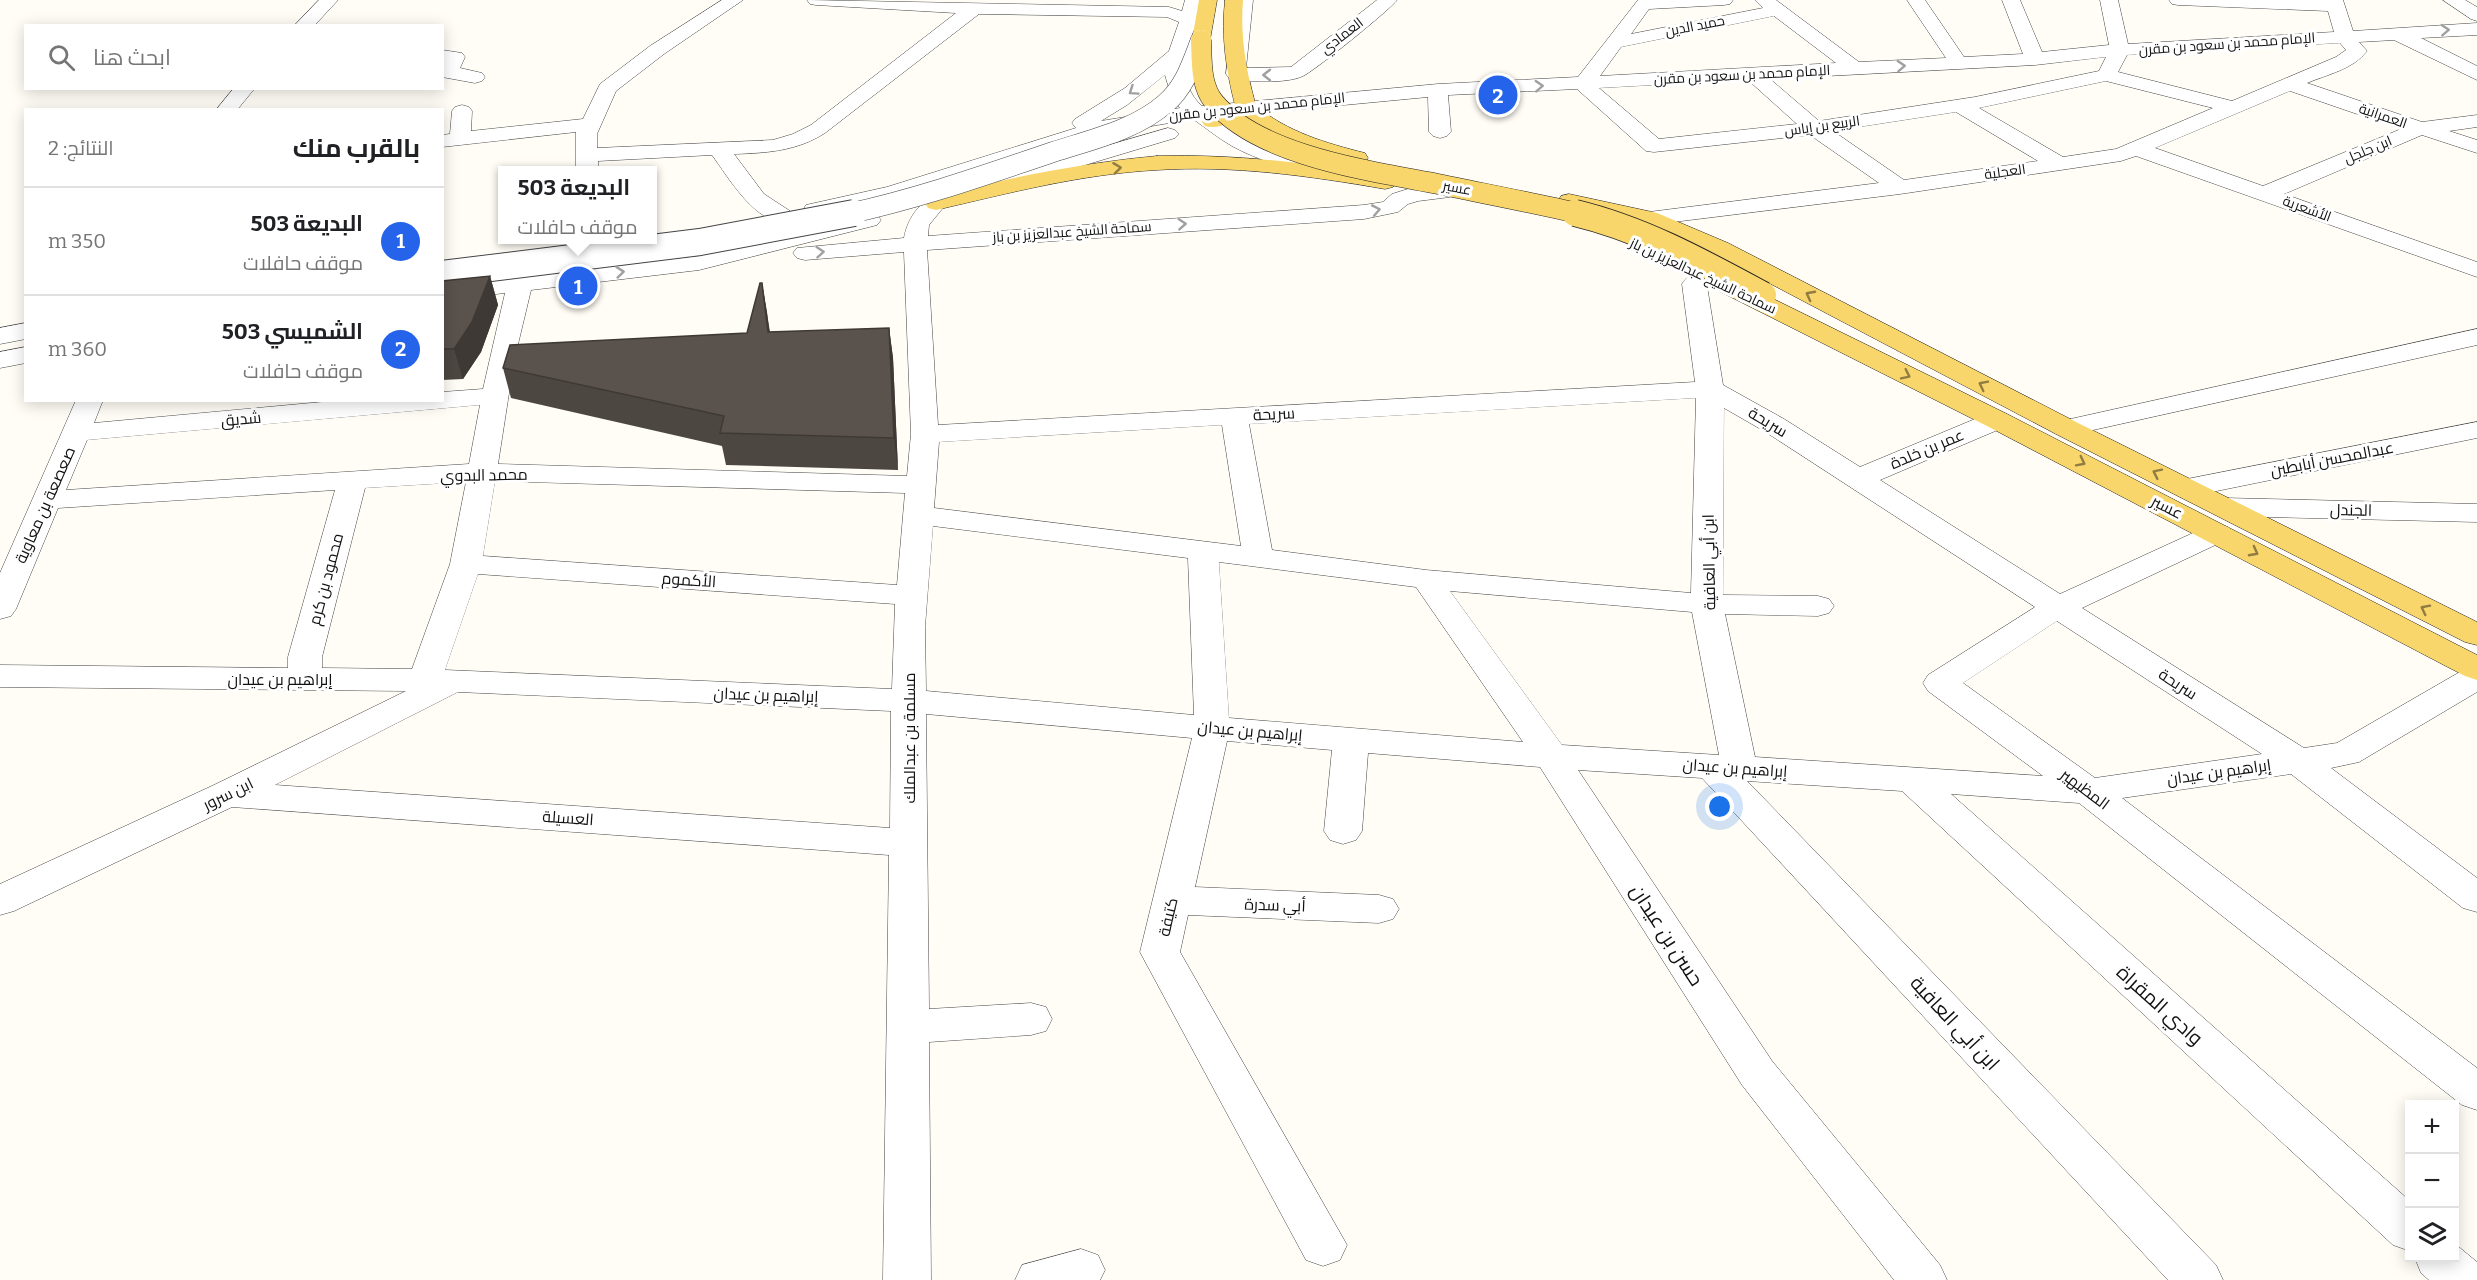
<!DOCTYPE html>
<html lang="ar">
<meta charset="utf-8">
<style>
body{margin:0;font-family:Bitter,Cairo,serif;background:#f6f6f6;color:#202124;direction:rtl}
.controls{position:absolute;right:18px;bottom:18px;display:grid;overflow:hidden;border-radius:0px;box-shadow:0 3px 15px #0003}
.controls button{width:54px;height:54px;display:grid;place-items:center;padding:0;border:0;border-bottom:2px solid #e0e0e0;background:#fff;color:#202124;font:30px sans-serif}
.you{position:absolute;left:1720px;top:807px;width:21px;height:21px;margin:-15px;border:4px solid #fff;border-radius:50%;background:#1a73e8;box-shadow:0 0 0 9px #1a73e833}
.badge{display:grid;place-items:center;width:39px;height:39px;border-radius:50%;background:#2563eb;color:#fff;font-size:20px;font-weight:700}
.pin{position:absolute;translate:-50% -50%;border:3px solid #fff;box-shadow:0 2px 6px #0006}
.popup{position:absolute;left:498px;top:166px;width:159px;height:78px;box-sizing:border-box;display:grid;place-content:center;border-radius:0px;background:#fff;filter:drop-shadow(0 2px 4px #0005);font-size:20px;white-space:nowrap;color:#757577}
.popup b{font-size:22px;color:#202124}
.popup::after{content:'';position:absolute;left:50%;top:100%;margin-left:-12px;border:12px solid transparent;border-top-color:#fff}
.list{margin:0;padding:0;list-style:none}
h2{display:flex;justify-content:space-between;align-items:center;height:78px;margin:0;padding:0 24px;font-size:26px}
h2 small{font-size:20px;font-weight:400;color:#757577}
.list li{display:grid;grid-template-columns:39px 1fr auto;gap:18px;align-items:center;box-sizing:border-box;height:108px;padding:0 24px;border-top:2px solid #e0e0e0}
.list b{display:block;font-size:22px;white-space:nowrap}
.list p{margin:0;font-size:20px;white-space:nowrap;color:#757577}
.list em{font-size:20px;font-style:normal;color:#757577}
.icon{flex:none;width:33px;height:33px;fill:none;stroke:currentColor;stroke-width:2;stroke-linecap:round;stroke-linejoin:round}
.map{position:relative;flex:none;width:2477px;height:1280px;overflow:hidden;direction:ltr}
.search{position:absolute;background:#fff;box-shadow:0 3px 15px #0003;left:24px;top:24px;width:420px;height:66px;display:flex;align-items:center;gap:15px;box-sizing:border-box;padding:0 21px;border-radius:0px;color:#757577;font-size:22px}
.panel{position:absolute;background:#fff;box-shadow:0 3px 15px #0003;left:24px;top:108px;width:420px;height:294px;border-radius:0px;direction:rtl}
.map>svg:first-child{display:block}
.lines{fill:none;stroke-linecap:round;stroke-linejoin:round}
.minor-casing{stroke:#444;stroke-width:1}
.major-casing{stroke:#222;stroke-width:1}
.minor{fill:#fff;fill-rule:evenodd}
.major{fill:#f9d66b;fill-rule:evenodd}
.minor-bridge-far1-casing{stroke:#444;stroke-width:21;stroke-linecap:butt}
.minor-bridge-casing{stroke:#444;stroke-width:28;stroke-linecap:butt}
.major-bridge-far1-casing{stroke:#222;stroke-width:21;stroke-linecap:butt}
.major-bridge-casing{stroke:#222;stroke-width:28;stroke-linecap:butt}
.minor-bridge-far1{stroke:#fff;stroke-width:20}
.minor-bridge{stroke:#fff;stroke-width:26}
.major-bridge-far1{stroke:#f9d66b;stroke-width:20}
.major-bridge{stroke:#f9d66b;stroke-width:26}
.wall{fill:#4d4742}
.shaded-wall{fill:#3f3936}
.building{fill:#5a524d;stroke:#3f3936;stroke-width:1.5}
.oneway{stroke:#a0a0a0}
.oneway2{stroke:#917d42}
.labels{text-anchor:middle;dominant-baseline:central;stroke-width:6;stroke-linejoin:round;paint-order:stroke}
.far-street-label{font-size:14px;fill:#111;stroke:#fff}
.street-label{font-size:16px;fill:#111;stroke:#fff}
.near-street-label{font-size:20px;fill:#111;stroke:#fff}
</style>
<div class="map">
<svg width="2477" height="1280" viewBox="0 0 2477 1280">
<rect width="100%" height="100%" fill="#fffdf5"/>
<g class="lines">
<g class="minor-casing">
<g id="minor">
<polygon points="319,0 338,0 314,26 294,26"/>
<path d="M722 0H743L664 54 616 91 597 134V148L773 140 793 134 811 125 956 13 816 5 810 4 807 0 1169 7 1182 11 1185 0H1203L1199 18 1200 20C1183 44 1177 85 1202 106L1438 84 1578 77 1638 0H1733L1730 4 1724 5 1649 9 1631 34 1763 8 1755 0H1776L1859 62 1946 58 1907 0H1925L1964 57 2023 54 2002 0H2020L2042 52 2109 45 2100 0H2118L2128 44 2334 32 2328 11 2178 5 2172 4 2169 0H2343L2353 31 2477 23V35L2421 38 2477 66V80L2394 40 2359 42 2367 51C2354 69 2326 75 2307 83L2422 122 2477 115V127L2449 131 2477 140V153L2422 135 2284 194 2477 262V277L2136 156 2121 161 1900 194 1649 225 1641 223 1637 218 1641 213 1879 183 1810 135 1654 152 1646 151 1577 89 1448 95 1451 132 1447 136 1440 138 1433 136 1429 132 1428 97 1218 117C1264 148 1297 156 1350 169L1353 174 1350 179 1342 181C1305 172 1266 165 1232 146 1218 138 1206 128 1193 119L1098 135 901 197 814 217 806 215 803 210 806 205 887 187 1076 128 1072 123 1075 119 1125 88 1169 51 1179 22 1167 17 979 14 825 133C797 151 767 153 734 154L764 194 790 211 794 216 790 221C758 229 729 178 712 155L598 161V170H576V132L442 147V135L450 134 452 111 455 107 462 105 469 107 472 111 471 131 583 119 600 84 650 46ZM1774 16 1836 63 1600 76 1621 47ZM2340 43 2346 50 2336 57 2232 101 2118 72 2127 55ZM2106 57 2099 71 1975 97 1819 121 1770 79 2035 65ZM1165 75 1171 95 1180 108 1101 121 1127 105ZM1748 80 1797 124 1659 139 1599 88ZM2106 81 2213 108 2116 149 2063 157 1979 108ZM2290 91 2401 129 2263 186 2155 148ZM1956 112 2038 161 1904 180 1833 131Z"/>
<path d="M1235 0H1253L1246 68 1291 67 1377 0H1397C1391 9 1313 72 1303 76 1287 84 1246 82 1229 78L1226 74Z"/>
<polygon points="2443,0 2465,0 2477,7 2477,21 2471,19"/>
<polygon points="442,50 462,53 465,57 460,68 482,73 485,77 482,81 475,83 442,77"/>
<polygon points="234,88 255,88 237,110 216,110"/>
<polygon points="1168,128 1175,130 1179,134 1175,138 982,196 974,194 971,189 974,184"/>
<path d="M1442 185 1450 187 1453 192 1450 197 1418 201 1408 204 1398 212 1364 219 927 250 938 425 1695 382 1682 284C1690 272 1701 266 1715 270L1718 275 1707 286 1723 385 1784 419 1860 467 1987 414 1997 412 2007 414 2011 420 2007 426 1880 480 2060 594 2206 527 2217 524 2228 527 2232 533 2228 539 2082 608 2304 748 2337 743 2465 669 2477 666V692L2359 762 2331 768 2477 878V912L2463 908 2291 774 2122 798 2477 1068V1110L2462 1105 2079 803 1951 794 2410 1201V1251L2393 1245 1902 791 1747 781 2216 1265 2223 1280H2168L1702 778 1578 770 1772 1061 1940 1265 1947 1280H1894L1742 1085 1540 767 1368 753 1362 831 1356 840 1343 844 1330 840 1324 831 1332 750 1227 741 1195 887 1379 895 1393 899 1399 909 1393 919 1379 923 1188 915 1180 952 1347 1245 1340 1260 1323 1266 1306 1260 1140 952 1192 738 926 714 929 1009 1031 1003 1046 1007 1052 1019 1046 1031 1031 1035 929 1042 931 1280H883L889 855 232 807 14 911 0 915V884L214 785 406 691 0 687V665L288 668V657L335 490 58 508 16 609 11 616 0 619V573L76 400H103L94 423 344 400H442V392L483 389 505 293 442 300V285L699 256 869 213 877 215 881 220 877 225 699 270 531 290 514 361 498 464 907 476 911 434 904 252 805 260 797 258 793 253 797 248 904 238C907 219 923 193 944 198L947 203 929 225 928 236 1364 205 1383 202 1392 194 1408 189ZM1696 398 1691 593 1426 570 1272 550 1249 424ZM480 405 469 464 66 490 87 440ZM1724 408 1764 431 2035 607 1928 675 1923 683 1928 691 2043 776 1755 757 1725 614 1818 616 1829 613 1834 606 1829 599 1818 596 1723 595ZM1222 425 1241 546 934 508 939 442ZM495 481 905 493 897 585 483 556ZM466 482 450 564 412 669 322 668V657L365 488ZM933 526 1188 558 1194 715 926 691 925 627ZM1219 562 1416 587 1523 742 1229 718ZM478 574 895 604 892 689 445 670ZM1450 591 1692 612 1719 755 1562 745ZM2057 621 2262 754 2095 778 1963 683ZM458 692 891 711 890 828 275 785Z"/>
<polygon points="26,323 26,339 0,344 0,328"/>
<polygon points="2477,329 2477,345 2066,436 2056,434 2052,428 2056,422 2066,420"/>
<polygon points="26,347 26,363 0,368 0,352"/>
<polygon points="2477,422 2477,438 2187,497 2177,494 2172,488 2177,482 2187,479"/>
<polygon points="2224,498 2477,504 2477,522 2224,516 2213,513 2209,507 2213,501"/>
<polygon points="2454,1243 2477,1262 2477,1280 2429,1280 2421,1273 2415,1258 2454,1258"/>
<polygon points="1081,1249 1098,1255 1105,1270 1100,1280 1015,1280 1022,1265"/>
</g>
</g>
<g class="major-casing">
<g id="major">
<polygon points="1199,0 1217,0 1210,40 1208,44 1194,44 1192,40"/>
<path d="M1225 0H1243C1240 36 1246 71 1256 106 1288 132 1325 143 1365 153L1368 158 1365 163 1357 165C1317 154 1276 144 1243 116 1231 122 1218 130 1205 126L1202 122 1205 118 1235 105C1226 70 1221 36 1225 0Z"/>
<path d="M1157 156C1234 154 1309 163 1385 175L1393 177 1396 182 1393 187 1385 189C1310 176 1233 165 1157 170 1082 174 1009 193 936 210L928 208 925 203 928 198C1003 179 1080 163 1157 156Z"/>
<polygon points="1569,194 1657,213 1728,243 2076,422 2477,622 2477,645 2465,642 2056,434 1712,253 1642,223 1561,206 1558,201 1561,196"/>
<polygon points="1728,279 1737,281 2007,414 2477,655 2477,680 2465,676 1987,426 1719,291 1716,286 1719,281"/>
</g>
</g>
<use href="#minor" class="minor"/>
<use href="#major" class="major"/>
<g class="minor-bridge-far1-casing">
<path id="minor-bridge-far1" d="M847 214C917 199 985 175 1053 152 1090 140 1136 130 1166 103 1185 87 1192 63 1201 40"/>
</g>
<g class="minor-bridge-casing">
<polyline id="minor-bridge" points="442,274 700,242 854,213"/>
</g>
<g class="major-bridge-far1-casing">
<path id="major-bridge-far1" d="M1201 40C1202 60 1200 85 1214 102 1259 156 1371 171 1438 184 1486 194 1534 203 1581 214"/>
</g>
<g class="major-bridge-casing">
<path id="major-bridge" d="M1575 213C1642 229 1702 262 1763 295"/>
</g>
<use href="#minor-bridge-far1" class="minor-bridge-far1"/>
<use href="#minor-bridge" class="minor-bridge"/>
<use href="#major-bridge-far1" class="major-bridge-far1"/>
<use href="#major-bridge" class="major-bridge"/>
</g>
<g class="wall">
<polygon points="490,276 498,305 481,352 463,379 442,380 442,281"/>
<polygon points="762,283 770,332 889,328 893,358 898,470 726,465 722,446 511,398 503,368 747,333"/>
</g>
<g class="shaded-wall">
<polygon points="490,276 498,305 481,352 463,379 454,349"/>
<polygon points="762,283 767,312 773,362 768,332"/>
<polygon points="889,328 893,358 898,470 894,438"/>
</g>
<g class="building">
<polygon points="490,276 472,322 454,349 442,349 442,281"/>
<polygon points="760,283 762,283 768,332 889,328 894,438 720,433 724,416 503,368 510,345 747,333"/>
</g>
<defs><path id="oneway-chevron" d="M-2-3.5L2.5 0L-2 3.5" fill="none" stroke-width="1.6" stroke-linecap="round" stroke-linejoin="round" transform="scale(1.5)"/></defs>
<g class="oneway">
<use href="#oneway-chevron" transform="translate(2445 30) rotate(-3)"/>
<use href="#oneway-chevron" transform="translate(1901 66) rotate(-3)"/>
<use href="#oneway-chevron" transform="translate(1267 75) rotate(-180)"/>
<use href="#oneway-chevron" transform="translate(1539 86) rotate(-3)"/>
<use href="#oneway-chevron" transform="translate(1133 91) rotate(146)"/>
<use href="#oneway-chevron" transform="translate(1376 210) rotate(-11)"/>
<use href="#oneway-chevron" transform="translate(1182 224) rotate(-4)"/>
<use href="#oneway-chevron" transform="translate(820 252) rotate(-5)"/>
<use href="#oneway-chevron" transform="translate(620 272) rotate(-6)"/>
</g>
<g class="oneway2">
<use href="#oneway-chevron" transform="translate(1117 168) rotate(-7)"/>
<use href="#oneway-chevron" transform="translate(1810 295) rotate(-152)"/>
<use href="#oneway-chevron" transform="translate(1906 375) rotate(26)"/>
<use href="#oneway-chevron" transform="translate(1983 385) rotate(-153)"/>
<use href="#oneway-chevron" transform="translate(2081 462) rotate(27)"/>
<use href="#oneway-chevron" transform="translate(2157 473) rotate(-154)"/>
<use href="#oneway-chevron" transform="translate(2254 552) rotate(28)"/>
<use href="#oneway-chevron" transform="translate(2425 609) rotate(-153)"/>
</g>
<g class="labels">
<g class="far-street-label">
<text transform="translate(1695 26) rotate(-11)">حميد الدين</text>
<text transform="translate(1342 36) rotate(-38)">العمادي</text>
<text transform="translate(2227 44) rotate(-4)">الإمام محمد بن سعود بن مقرن</text>
<text transform="translate(1742 75) rotate(-3)">الإمام محمد بن سعود بن مقرن</text>
<text transform="translate(1257 107) rotate(-6)">الإمام محمد بن سعود بن مقرن</text>
<text transform="translate(2383 116) rotate(19)">العمرانية</text>
<text transform="translate(1822 126) rotate(-8)">الربيع بن إياس</text>
<text transform="translate(2368 150) rotate(-23)">ابن جلجل</text>
<text transform="translate(2005 172) rotate(-8)">العجلية</text>
<text transform="translate(1457 188) rotate(11)">عسير</text>
<text transform="translate(2307 209) rotate(20)">الأشعرية</text>
<text transform="translate(1072 232) rotate(-4)">سماحة الشيخ عبدالعزيز بن باز</text>
<text transform="translate(1703 276) rotate(25)">سماحة الشيخ عبدالعزيز بن باز</text>
</g>
<g class="street-label">
<text transform="translate(1274 414) rotate(-3)">سريحة</text>
<text transform="translate(241 419) rotate(-5)">شديق</text>
<text transform="translate(1768 422) rotate(31)">سريحة</text>
<text transform="translate(1927 449) rotate(-23)">عمر بن خلدة</text>
<text transform="translate(2332 459) rotate(-11)">عبدالمحسن أبابطين</text>
<text transform="translate(484 475) rotate(-1)">محمد البدوي</text>
<text transform="translate(45 505) rotate(-66)">صعصعة بن معاوية</text>
<text transform="translate(2167 507) rotate(27)">عسير</text>
<text transform="translate(2351 510) rotate(1)">الجندل</text>
<text transform="translate(1709 562) rotate(-91)">ابن أبي العافية</text>
<text transform="translate(326 579) rotate(-75)">محمود بن كرم</text>
<text transform="translate(689 580) rotate(4)">الأكموم</text>
<text x="280" y="679">إبراهيم بن عيدان</text>
<text transform="translate(2178 684) rotate(33)">سريحة</text>
<text transform="translate(766 695) rotate(2)">إبراهيم بن عيدان</text>
<text transform="translate(1250 731) rotate(5)">إبراهيم بن عيدان</text>
<text transform="translate(909 738) rotate(-90)">مسلمة بن عبدالملك</text>
<text transform="translate(1735 768) rotate(4)">إبراهيم بن عيدان</text>
<text transform="translate(2219 772) rotate(-8)">إبراهيم بن عيدان</text>
<text transform="translate(2085 789) rotate(37)">المظيهير</text>
<text transform="translate(228 794) rotate(-26)">ابن سرور</text>
<text transform="translate(568 818) rotate(4)">العسيلة</text>
<text transform="translate(1275 905) rotate(2)">أبي سدرة</text>
<text transform="translate(1168 917) rotate(-77)">كتيفة</text>
</g>
<g class="near-street-label">
<text transform="translate(1667 935) rotate(57)">حسن بن عيدان</text>
<text transform="translate(2160 1005) rotate(42)">وادي المقراة</text>
<text transform="translate(1955 1023) rotate(47)">ابن أبي العافية</text>
</g>
</g>
</svg>
<div class="controls">
<button>+</button>
<button>−</button>
<button><svg class="icon" aria-label="layers" viewBox="0 0 24 24"><path d="M12 4l9 5-9 5-9-5zM3 14l9 5 9-5"/></svg></button>
</div>
<div class="you"></div>
<div class="pin badge" style="left:578px;top:286px">1</div>
<div class="popup"><b>البديعة 503</b>موقف حافلات</div>
<div class="pin badge" style="left:1498px;top:95px">2</div>
<div class="search"><svg class="icon" aria-label="search" viewBox="0 0 24 24"><circle cx="10" cy="10" r="6"/><path d="M15 15l6 6"/></svg>ابحث هنا</div>
<section class="panel">
<h2>بالقرب منك<small>النتائج: 2</small></h2>
<ul class="list">
<li><span class="badge">1</span><div><b>البديعة 503</b><p>موقف حافلات</p></div><em>350 m</em></li>
<li><span class="badge">2</span><div><b>الشميسي 503</b><p>موقف حافلات</p></div><em>360 m</em></li>
</ul>
</section>
</div>
